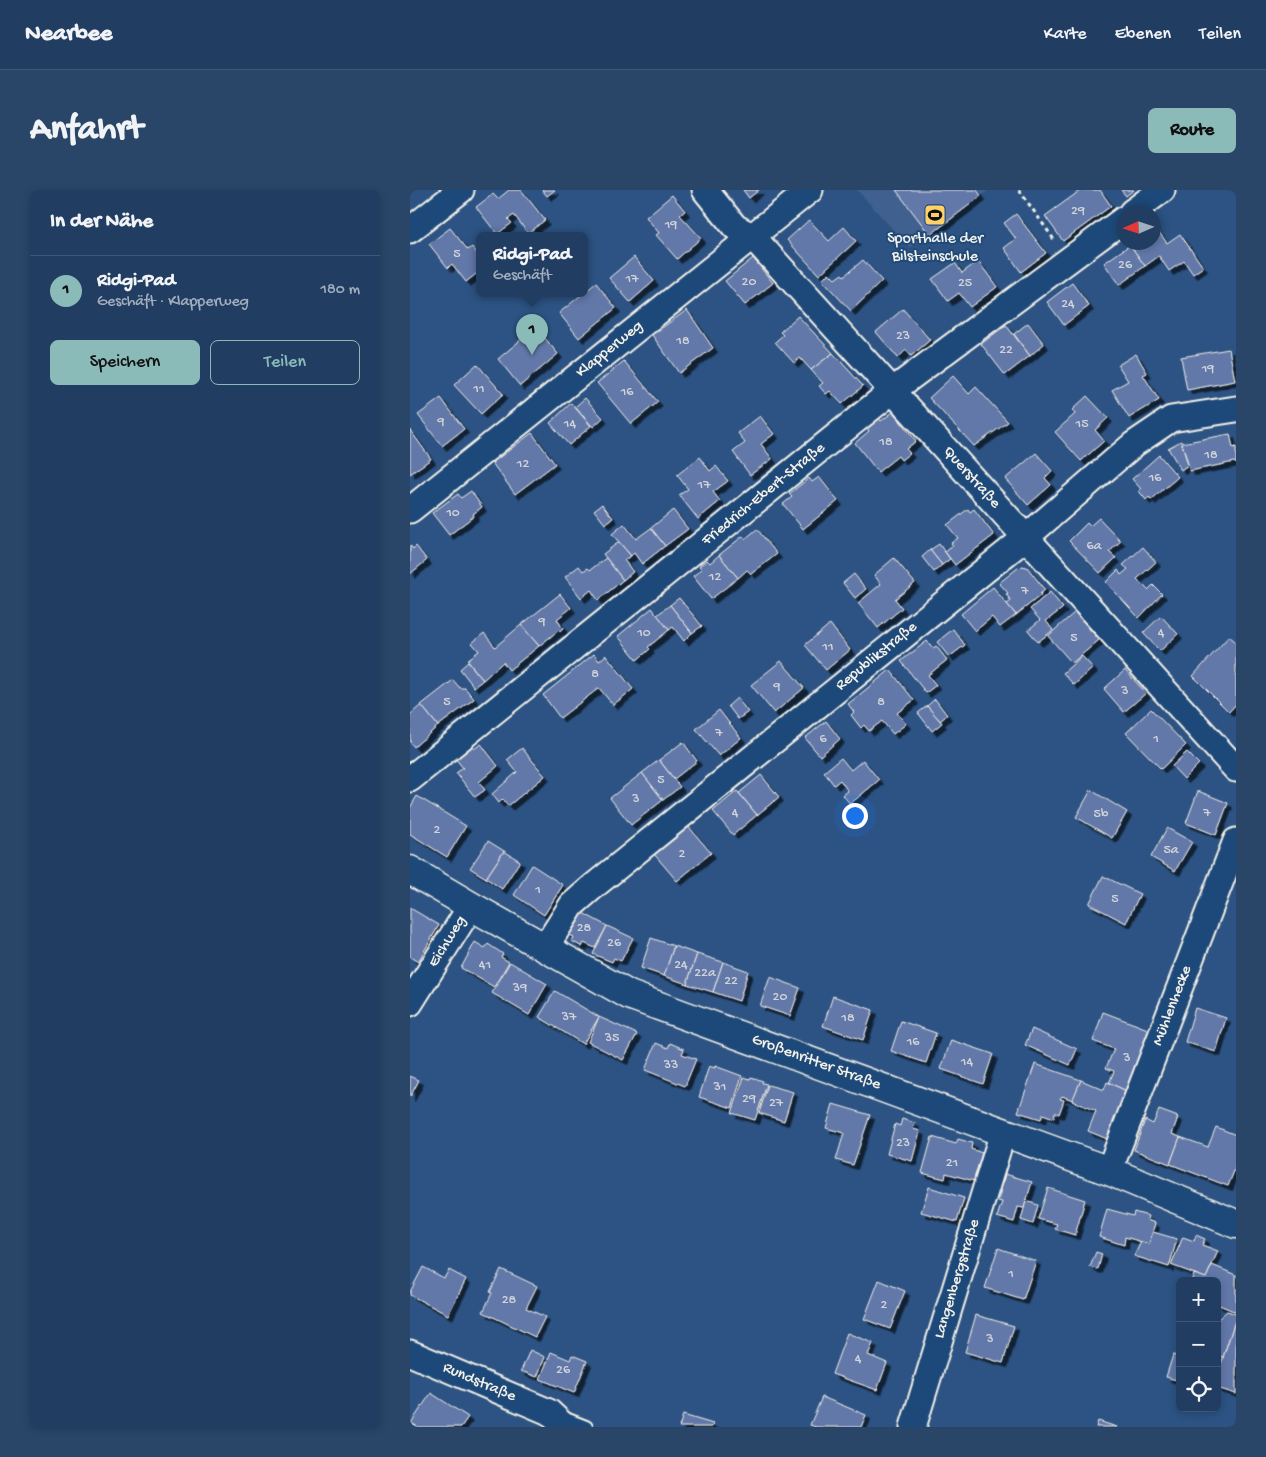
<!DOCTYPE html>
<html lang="de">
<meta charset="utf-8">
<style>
body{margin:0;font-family:"Gochi Hand",sans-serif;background:#294568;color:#f1f3f6}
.controls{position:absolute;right:15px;bottom:15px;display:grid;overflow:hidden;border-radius:8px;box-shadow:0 2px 8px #0003}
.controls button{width:45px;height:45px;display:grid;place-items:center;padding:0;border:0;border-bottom:1px solid #3e5777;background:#213e62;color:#f1f3f6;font:25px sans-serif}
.compass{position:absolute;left:706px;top:15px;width:45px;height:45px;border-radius:50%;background:#213e62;box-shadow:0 2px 8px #0003;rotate:267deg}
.you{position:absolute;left:444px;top:625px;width:18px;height:18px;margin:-12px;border:4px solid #fff;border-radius:50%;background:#1a73e8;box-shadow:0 0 0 8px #1a73e833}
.badge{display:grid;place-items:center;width:32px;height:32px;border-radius:50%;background:#8bbbb9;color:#111;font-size:16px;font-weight:700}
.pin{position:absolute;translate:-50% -41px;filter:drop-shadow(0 1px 2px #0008)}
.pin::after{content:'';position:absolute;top:26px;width:18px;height:15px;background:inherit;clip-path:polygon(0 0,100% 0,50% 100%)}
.popup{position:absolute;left:66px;top:42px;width:112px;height:65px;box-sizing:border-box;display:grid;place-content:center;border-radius:8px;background:#213e62;filter:drop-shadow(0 1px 4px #0005);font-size:16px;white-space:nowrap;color:#a2aebe}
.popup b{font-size:19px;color:#f1f3f6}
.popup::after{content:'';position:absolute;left:50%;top:100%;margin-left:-10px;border:10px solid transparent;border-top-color:#213e62}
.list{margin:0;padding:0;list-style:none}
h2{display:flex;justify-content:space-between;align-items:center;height:65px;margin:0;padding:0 20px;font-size:21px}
h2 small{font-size:16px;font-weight:400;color:#a2aebe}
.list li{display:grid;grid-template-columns:32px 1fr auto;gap:15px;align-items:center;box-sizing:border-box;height:70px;padding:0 20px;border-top:1px solid #3e5777}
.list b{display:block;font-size:19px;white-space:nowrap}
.list p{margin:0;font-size:16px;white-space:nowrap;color:#a2aebe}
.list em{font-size:16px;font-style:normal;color:#a2aebe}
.actions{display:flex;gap:10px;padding:15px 20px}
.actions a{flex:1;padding:11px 0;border:1px solid #8bbbb9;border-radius:8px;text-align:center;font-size:18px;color:#8bbbb9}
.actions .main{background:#8bbbb9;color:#111}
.icon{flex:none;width:28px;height:28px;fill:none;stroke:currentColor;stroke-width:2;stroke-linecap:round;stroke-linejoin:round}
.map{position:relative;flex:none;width:826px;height:1237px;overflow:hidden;border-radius:8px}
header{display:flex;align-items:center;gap:30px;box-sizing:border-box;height:70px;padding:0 25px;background:#213e62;border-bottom:1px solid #3e5777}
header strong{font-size:24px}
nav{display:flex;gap:28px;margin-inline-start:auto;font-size:18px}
.intro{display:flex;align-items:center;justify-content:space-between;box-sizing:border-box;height:120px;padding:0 30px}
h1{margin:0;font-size:35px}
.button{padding:12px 22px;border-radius:8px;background:#8bbbb9;color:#111;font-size:18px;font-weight:700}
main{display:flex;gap:30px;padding:0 30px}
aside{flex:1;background:#213e62;border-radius:8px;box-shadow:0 2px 8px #0003}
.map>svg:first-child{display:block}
.built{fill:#406190}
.building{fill:#6278a9;stroke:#f4f1e8;filter:url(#shadow)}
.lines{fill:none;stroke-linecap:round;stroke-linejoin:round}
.lane-casing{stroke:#f4f1e8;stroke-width:16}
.street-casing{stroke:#f4f1e8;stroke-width:29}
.secondary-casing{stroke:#f4f1e8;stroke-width:31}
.path{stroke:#f4f1e8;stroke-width:3;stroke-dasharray:4 4;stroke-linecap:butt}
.lane{stroke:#1f4a7a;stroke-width:12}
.street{stroke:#1f4a7a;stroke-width:25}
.secondary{stroke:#1f4a7a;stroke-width:28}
.labels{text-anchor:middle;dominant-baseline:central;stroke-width:4;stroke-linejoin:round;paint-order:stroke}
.number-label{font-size:14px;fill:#d0d3d8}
.poi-label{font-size:16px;fill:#f4f1e8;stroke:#1f4a7a}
.street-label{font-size:16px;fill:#f4f1e8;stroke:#1f4a7a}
</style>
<header>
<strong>Nearbee</strong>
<nav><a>Karte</a><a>Ebenen</a><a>Teilen</a></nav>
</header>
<div class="intro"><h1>Anfahrt</h1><a class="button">Route</a></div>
<main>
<aside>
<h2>In der Nähe<small></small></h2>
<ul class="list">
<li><span class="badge">1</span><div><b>Ridgi-Pad</b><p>Geschäft · Klapperweg</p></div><em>180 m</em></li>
</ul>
<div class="actions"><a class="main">Speichern</a><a>Teilen</a></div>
</aside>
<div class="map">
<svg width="826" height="1237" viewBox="0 0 826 1237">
<defs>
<filter id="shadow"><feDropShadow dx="4.5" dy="4.5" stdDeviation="0" flood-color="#0009"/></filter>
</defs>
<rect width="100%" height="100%" fill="#2c5383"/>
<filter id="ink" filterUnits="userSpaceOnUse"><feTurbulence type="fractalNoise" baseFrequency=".02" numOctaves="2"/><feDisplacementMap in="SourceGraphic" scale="10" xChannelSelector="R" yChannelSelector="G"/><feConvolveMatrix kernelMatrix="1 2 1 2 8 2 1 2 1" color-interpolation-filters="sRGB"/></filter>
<g filter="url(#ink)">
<polygon class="built" points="447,0 579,0 500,58"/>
<g class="building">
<polygon points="99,0 111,0 135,30 118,43 104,25 98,29 102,33 87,44 66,17 83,4 88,9"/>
<polygon points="132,0 145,0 137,6"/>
<polygon points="333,0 349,0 339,8"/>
<polygon points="486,0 567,0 571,6 520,45"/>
<polygon points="671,0 690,0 701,16 653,51 635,26"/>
<polygon points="711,0 724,0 716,6"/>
<polygon points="262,5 275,21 270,25 291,48 267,69 246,45 249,43 236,27"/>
<polygon points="606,24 636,63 611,82 594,58 606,49 594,33"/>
<polygon points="399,30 419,51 434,37 446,51 409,85 377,50"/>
<polygon points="745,37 757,53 770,44 793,77 783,84 774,71 759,81 749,66 735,76 720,55 723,52 744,52 744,38"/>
<polygon points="40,38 58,60 62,57 70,67 70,81 56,92 42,74 38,78 19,54"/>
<polygon points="720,55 735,76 709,95 694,73"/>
<polygon points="224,67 244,91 220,112 199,88"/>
<polygon points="343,68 363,93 335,115 315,91"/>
<polygon points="453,70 472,91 441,121 412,90 419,83 425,89 432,84 434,86"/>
<polygon points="568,71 587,97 560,117 549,103 538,111 522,89 545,73 552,83"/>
<polygon points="186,93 206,118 169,148 149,123"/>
<polygon points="662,93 679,116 654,135 637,112"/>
<polygon points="493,119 520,150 501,166 496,160 488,168 466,142"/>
<polygon points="277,120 303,158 269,183 242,145"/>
<polygon points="388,126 423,163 401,180 390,168 384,173 365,152 373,145 370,142"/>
<polygon points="618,133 634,154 620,166 604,144"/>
<polygon points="596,135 620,166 595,185 571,154"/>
<polygon points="126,137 148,164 110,196 88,169"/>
<polygon points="819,159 825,191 777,200 771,167"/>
<polygon points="423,163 453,196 432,214 420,201 416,204 409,196 413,193 401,180"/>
<polygon points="726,164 737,183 733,185 749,210 719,228 702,200 718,191 708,175"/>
<polygon points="214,171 248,212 221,234 187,193"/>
<polygon points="67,174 93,204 71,224 44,195"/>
<polygon points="543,186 559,204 566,197 598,232 564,256 519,208"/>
<polygon points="677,206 698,228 685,240 694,251 671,271 645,242 665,224 662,220"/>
<polygon points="31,208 54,239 32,256 8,225"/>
<polygon points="175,208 193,228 183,237 165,217"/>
<polygon points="161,213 181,236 159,255 140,233"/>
<polygon points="483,222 506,251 496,259 500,263 491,270 488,266 468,282 445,253 459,241 456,237 468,227 471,231"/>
<polygon points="350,226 364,244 351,254 362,269 340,285 323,262 335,253 328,243"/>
<polygon points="0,240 21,269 0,284"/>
<polygon points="122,243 145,274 105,304 82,273"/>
<polygon points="820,244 823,258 826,257 826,274 824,272 780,281 772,253"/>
<polygon points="771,251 778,275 771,280 758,258"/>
<polygon points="626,263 642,281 635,288 641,295 618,315 595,289"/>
<polygon points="749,265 768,287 741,310 739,307 736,310 729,301 731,299 722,289"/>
<polygon points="290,267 300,281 306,276 318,291 303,302 310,311 288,329 269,305 278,299 267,285"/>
<polygon points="409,287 428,311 393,339 373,314 382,307 379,304 399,288 402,292"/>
<polygon points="61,301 72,317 63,324 64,326 39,345 22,323 48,304 51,308"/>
<polygon points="192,314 203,328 195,334 184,320"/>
<polygon points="558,319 560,322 564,319 584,345 545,375 535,362 543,356 541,353 548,348 537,335"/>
<polygon points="263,320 278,339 255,356 241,338"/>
<polygon points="689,328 711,351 699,362 706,368 690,383 659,351 677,333 680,336"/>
<polygon points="214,334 226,349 241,338 255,356 232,374 224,363 221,366 202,344"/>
<polygon points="347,339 367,364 341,384 337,380 328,388 309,365 333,346 335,349"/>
<polygon points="209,352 221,366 214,370 223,382 213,390 193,364"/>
<polygon points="529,354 540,369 532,375 520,360"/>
<polygon points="0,355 3,359 6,356 17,370 0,384"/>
<polygon points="733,357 746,372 727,389 738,400 743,395 752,404 729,428 696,392 708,380 711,385 718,379 713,375"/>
<polygon points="520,360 532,375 524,382 512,367"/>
<polygon points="309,365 328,388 301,409 283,386 292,379 289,376 297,370 300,373"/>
<polygon points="196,368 213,390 188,410 181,400 171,408 155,387 169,376 173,381 178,378 180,380"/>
<polygon points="484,368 505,393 485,409 492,418 468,438 448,413 471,394 464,385"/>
<polygon points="612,376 617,377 635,400 630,404 631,405 606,425 597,414 601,411 596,404 598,403 589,393 609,377 610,378"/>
<polygon points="444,384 456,399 445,408 433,393"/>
<polygon points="583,397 606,425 590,437 582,427 565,441 551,424"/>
<polygon points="640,402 653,418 636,431 643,440 628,452 618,440 630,430 620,419"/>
<polygon points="150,404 161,418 147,429 153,439 150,442 149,440 129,456 111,435"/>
<polygon points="269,408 292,436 282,443 260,415"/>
<polygon points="260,415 282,443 274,451 263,437 259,440 247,425"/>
<polygon points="242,418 259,440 238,457 240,459 227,470 208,446"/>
<polygon points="665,422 689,450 662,473 638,446"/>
<polygon points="751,426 768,444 750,461 733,443"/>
<polygon points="420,434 440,460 416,480 395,455"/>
<polygon points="111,435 129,456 99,480 93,472 73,490 57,470 69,461 62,453 74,443 85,457"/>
<polygon points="543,439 555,455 539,467 527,452"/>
<polygon points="819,446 826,452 826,514 819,522 783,486"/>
<polygon points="517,451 523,458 526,456 537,470 518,485 526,495 516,503 491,471"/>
<polygon points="184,464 189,471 196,465 223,499 203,515 189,498 150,528 133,505"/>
<polygon points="672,466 683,478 664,495 653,483"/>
<polygon points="371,471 394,498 364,523 341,495"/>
<polygon points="58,472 73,490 64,497 50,479"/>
<polygon points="480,480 504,510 487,523 496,534 483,544 472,531 459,541 454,535 451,538 441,525 444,522 438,514"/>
<polygon points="715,480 736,503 714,522 694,499"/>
<polygon points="43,490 50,498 55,498 64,509 28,536 11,515"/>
<polygon points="327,508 338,522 328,529 318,516"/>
<polygon points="525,509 537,525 530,531 517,516"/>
<polygon points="11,515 28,536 4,557 0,552 0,525"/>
<polygon points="517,516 532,533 522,541 508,523"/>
<polygon points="741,519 776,555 751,579 716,543"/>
<polygon points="309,520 331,548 309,566 286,539"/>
<polygon points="416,531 430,549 410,566 395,548"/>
<polygon points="273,552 287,571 264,589 249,570"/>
<polygon points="71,554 88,576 69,592 75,600 65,607 46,583 53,578 45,568 61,555 64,559"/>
<polygon points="112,558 135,586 98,616 93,609 89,613 82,604 107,582 97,570"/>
<polygon points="777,562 789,574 774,589 762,576"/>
<polygon points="431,568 441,580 453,570 469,590 440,614 433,605 438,601 430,590 424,595 414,582"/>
<polygon points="249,570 270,597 253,610 232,583"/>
<polygon points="232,583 253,610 221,635 200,608"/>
<polygon points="351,585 369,607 347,625 329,603"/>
<polygon points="681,600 717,622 702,648 666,627"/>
<polygon points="327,601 347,625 323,645 303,621"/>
<polygon points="788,601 818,613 806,645 776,633"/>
<polygon points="7,606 56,636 37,667 0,644 0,618"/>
<polygon points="278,636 301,663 267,691 244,664"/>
<polygon points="757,638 782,652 765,681 741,667"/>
<polygon points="78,651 94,661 76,688 60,678"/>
<polygon points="94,661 110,671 92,699 76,688"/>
<polygon points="122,675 153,695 134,725 104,705"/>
<polygon points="693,686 730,704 716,733 679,714"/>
<polygon points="0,718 29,735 8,772 0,767"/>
<polygon points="171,722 197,736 185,758 174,753 172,757 162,751 164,747 151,741"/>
<polygon points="197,736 223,748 211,771 204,768 202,772 183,764"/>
<polygon points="241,748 264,756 254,786 231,778"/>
<polygon points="65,752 75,758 78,754 93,764 91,767 99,772 84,797 51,778"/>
<polygon points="264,756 287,764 277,794 254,786"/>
<polygon points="287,764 313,772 303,802 277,794"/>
<polygon points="100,772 137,794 119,825 82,803"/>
<polygon points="313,772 338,781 329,811 303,802"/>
<polygon points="360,787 390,798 380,826 350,816"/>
<polygon points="145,801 189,827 173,854 129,827"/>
<polygon points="423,806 463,820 453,850 413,836"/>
<polygon points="785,818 816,828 806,862 775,852"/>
<polygon points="693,822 743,841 721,903 699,893 704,881 696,878 704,859 683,851"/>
<polygon points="189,827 227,844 213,870 178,852"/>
<polygon points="491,831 526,843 516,873 481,861"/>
<polygon points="622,839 667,859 660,875 615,855"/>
<polygon points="541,850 583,864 573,894 531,879"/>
<polygon points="246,853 258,858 260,853 274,859 272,864 286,869 275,896 235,880"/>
<polygon points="625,874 671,890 663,910 652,906 650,909 654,910 649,924 645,922 644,928 633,924 631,929 608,922"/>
<polygon points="299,876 305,878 305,876 332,886 322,918 289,907"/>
<polygon points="0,886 9,890 0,907"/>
<polygon points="334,887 340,889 341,887 353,891 352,893 357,894 345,930 322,923"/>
<polygon points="671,890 694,900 697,892 721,903 702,951 678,941 686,921 662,911"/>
<polygon points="358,895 383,902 374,931 349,923"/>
<polygon points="423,914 460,925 443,975 426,970 434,943 416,938"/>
<polygon points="749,920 768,927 762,944 770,947 760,974 724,960 735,930 743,934"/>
<polygon points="492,929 505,933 503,939 510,941 502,971 477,964 485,934 490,936"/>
<polygon points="806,937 826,945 826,976 818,996 760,974 770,947 798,957"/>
<polygon points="522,947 546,954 548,949 562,953 561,959 572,963 564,991 536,983 535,989 512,983"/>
<polygon points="595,984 622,992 614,1018 608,1017 604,1032 587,1027 592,1012 588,1011"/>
<polygon points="519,997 554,1008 547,1032 511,1022"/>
<polygon points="638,998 675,1010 665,1045 645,1039 647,1034 628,1029"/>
<polygon points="616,1011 628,1015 623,1034 611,1030"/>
<polygon points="697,1019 723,1026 724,1022 738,1026 737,1030 745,1033 739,1054 715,1047 714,1055 689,1047"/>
<polygon points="743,1042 767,1049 759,1077 724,1066 731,1052 739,1054"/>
<polygon points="786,1045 795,1049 792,1055 808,1061 796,1088 761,1075 773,1047 784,1051"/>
<polygon points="588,1058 626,1071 613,1110 575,1098"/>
<polygon points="686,1062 692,1064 688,1079 680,1077"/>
<polygon points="802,1075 826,1085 826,1122 807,1114 807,1091 781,1091 784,1084 796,1088"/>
<polygon points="13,1077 34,1088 39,1080 56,1089 38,1125 0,1105 0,1102"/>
<polygon points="91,1079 127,1096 116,1118 135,1127 125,1147 73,1122 82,1103 80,1102"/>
<polygon points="469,1090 495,1101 480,1139 454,1129"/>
<polygon points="817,1121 826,1124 826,1128 813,1167 807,1165 807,1130"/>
<polygon points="566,1125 604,1136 593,1173 555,1162"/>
<polygon points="826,1128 826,1204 807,1198 807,1186"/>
<polygon points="437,1143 463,1153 458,1165 477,1173 467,1200 422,1184"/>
<polygon points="120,1160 135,1167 127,1187 111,1181"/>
<polygon points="141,1162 160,1170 162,1165 177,1171 164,1203 130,1189"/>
<polygon points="763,1165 770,1167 770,1191 756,1187"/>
<polygon points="807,1165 813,1167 807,1186"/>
<polygon points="21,1203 58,1227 51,1237 8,1237 1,1233"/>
<polygon points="412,1207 456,1225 451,1237 406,1237 400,1235"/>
<polygon points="273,1225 303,1234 302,1237 269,1237"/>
<polygon points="688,1231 707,1237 686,1237"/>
</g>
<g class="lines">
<g class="lane-casing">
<polyline id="lane" points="153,1228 176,1237"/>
</g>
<g class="street-casing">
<g id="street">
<polyline points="295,0 325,37 342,46 826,579"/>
<polyline points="722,22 752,0"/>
<polyline points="0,40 51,0"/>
<polyline points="0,320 400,0"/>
<polyline points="0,589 482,201 714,29"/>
<polyline points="135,758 162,715 185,695 615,348 724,254 761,229 826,219"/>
<polyline points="0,813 61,716"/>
<polyline points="699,981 826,651"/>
<polyline points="0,1163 139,1222 155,1237"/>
<polyline points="503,1237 593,942"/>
</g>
</g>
<g class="secondary-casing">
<polyline id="secondary" points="0,680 61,716 219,805 699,981 826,1034"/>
</g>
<polyline class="path" points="609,0 645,51"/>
<use href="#lane" class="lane"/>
<use href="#street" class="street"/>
<use href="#secondary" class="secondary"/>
</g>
</g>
<defs>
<g id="stadium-square" transform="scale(1.125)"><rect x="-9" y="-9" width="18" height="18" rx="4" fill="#ffd166" stroke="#1f4a7a"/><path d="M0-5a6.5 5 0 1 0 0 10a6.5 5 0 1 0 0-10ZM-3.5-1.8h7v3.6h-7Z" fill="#111"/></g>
</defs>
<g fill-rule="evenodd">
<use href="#stadium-square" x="525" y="25"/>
</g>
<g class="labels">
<g class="number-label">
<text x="668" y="21">29</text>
<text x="261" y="35">19</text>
<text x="47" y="64">5</text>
<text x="715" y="75">26</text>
<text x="222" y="89">17</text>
<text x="339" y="92">20</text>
<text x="555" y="93">25</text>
<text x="658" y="114">24</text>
<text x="493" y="146">23</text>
<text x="273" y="151">18</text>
<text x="596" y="160">22</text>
<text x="798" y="179">19</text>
<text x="69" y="199">11</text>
<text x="217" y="202">16</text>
<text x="31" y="232">9</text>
<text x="160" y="234">14</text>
<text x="672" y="234">15</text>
<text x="476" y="252">18</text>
<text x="801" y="265">18</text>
<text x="113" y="274">12</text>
<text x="745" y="288">16</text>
<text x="294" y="295">17</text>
<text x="43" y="323">10</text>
<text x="684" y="356">6a</text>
<text x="305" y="387">12</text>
<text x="615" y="401">7</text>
<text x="132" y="432">9</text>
<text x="234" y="443">10</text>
<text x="751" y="443">4</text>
<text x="664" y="448">5</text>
<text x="418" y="457">11</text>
<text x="185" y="484">8</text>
<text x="367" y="497">9</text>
<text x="715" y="501">3</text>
<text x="37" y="512">5</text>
<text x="471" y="512">8</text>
<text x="309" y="543">7</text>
<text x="413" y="549">6</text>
<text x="746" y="549">1</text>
<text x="251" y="590">5</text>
<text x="226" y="609">3</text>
<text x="325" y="623">4</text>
<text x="797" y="623">7</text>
<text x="691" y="624">5b</text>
<text x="27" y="640">2</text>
<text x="761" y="660">5a</text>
<text x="272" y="664">2</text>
<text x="128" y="700">1</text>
<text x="705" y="709">5</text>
<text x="174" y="738">28</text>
<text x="204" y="753">26</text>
<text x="75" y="775">41</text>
<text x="271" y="775">24</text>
<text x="295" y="783">22a</text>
<text x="321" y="791">22</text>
<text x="110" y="798">39</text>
<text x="370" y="807">20</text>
<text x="159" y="827">37</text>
<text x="438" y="828">18</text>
<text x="202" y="848">35</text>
<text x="503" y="852">16</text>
<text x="717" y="868">3</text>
<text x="557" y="872">14</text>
<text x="261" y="875">33</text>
<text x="310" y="897">31</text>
<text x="339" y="909">29</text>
<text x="366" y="913">27</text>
<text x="493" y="953">23</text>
<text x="542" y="973">21</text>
<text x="601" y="1084">1</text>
<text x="99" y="1110">28</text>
<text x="474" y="1115">2</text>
<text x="580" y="1149">3</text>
<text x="448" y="1169">4</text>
<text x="153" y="1180">26</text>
</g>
<g class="poi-label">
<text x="525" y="49">Sporthalle der<tspan x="525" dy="18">Bilsteinschule</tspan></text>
</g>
<g class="street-label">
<text transform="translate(200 160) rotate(-39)">Klapperweg</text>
<text transform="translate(561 288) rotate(48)">Querstraße</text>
<text transform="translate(354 305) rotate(-39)">Friedrich-Ebert-Straße</text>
<text transform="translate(467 467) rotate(-39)">Republikstraße</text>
<text transform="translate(38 752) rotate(-58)">Eichweg</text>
<text transform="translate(763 816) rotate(-69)">Mühlenhecke</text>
<text transform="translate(406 873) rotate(20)">Großenritter Straße</text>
<text transform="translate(548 1089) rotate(-73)">Langenbergstraße</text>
<text transform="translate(69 1193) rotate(23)">Rundstraße</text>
</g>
</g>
</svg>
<div class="controls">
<button>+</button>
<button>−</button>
<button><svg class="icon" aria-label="locate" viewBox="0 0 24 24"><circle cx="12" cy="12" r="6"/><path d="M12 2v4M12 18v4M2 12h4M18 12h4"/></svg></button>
</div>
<svg class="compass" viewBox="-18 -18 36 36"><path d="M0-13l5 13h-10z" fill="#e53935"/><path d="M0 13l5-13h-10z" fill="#a2aebe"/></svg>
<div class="you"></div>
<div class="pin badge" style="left:122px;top:165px">1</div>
<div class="popup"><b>Ridgi-Pad</b>Geschäft</div>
</div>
</main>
